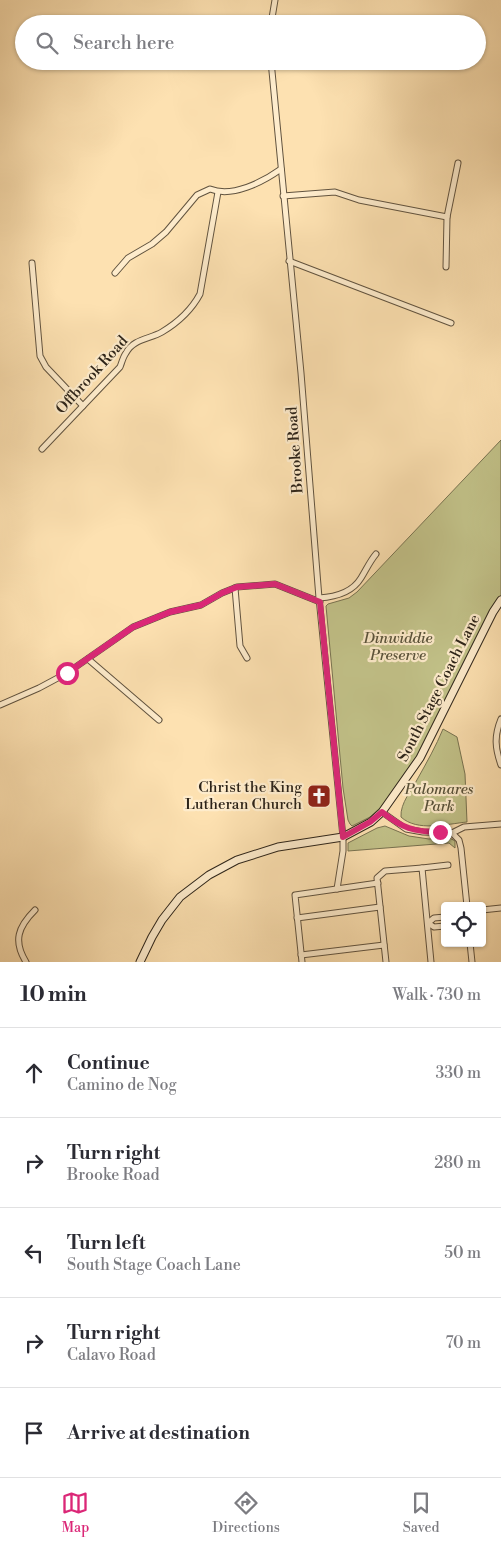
<!DOCTYPE html>
<meta charset="utf-8">
<style>
body{margin:0;font-family:"Libre Bodoni",serif;background:#f7f7f7;color:#2b2b33}
.controls{position:absolute;right:15px;bottom:15px;display:grid;overflow:hidden;border-radius:5px;box-shadow:0 1px 4px #0004}
.controls button{width:45px;height:45px;display:grid;place-items:center;padding:0;border:0;border-bottom:1px solid #e1e1e2;background:#fff;color:#2b2b33;font:25px sans-serif}
.stop{position:absolute;width:15px;height:15px;margin:-11px;border:4px solid #db2777;border-radius:50%;background:#fff}
.stop.end{background:#db2777;border-color:#fff;box-shadow:0 1px 5px #0008}
.list{margin:0;padding:0;list-style:none}
h2{display:flex;justify-content:space-between;align-items:center;height:65px;margin:0;padding:0 20px;font-size:21px}
h2 small{font-size:16px;font-weight:400;color:#7c7c81}
.list li{display:grid;grid-template-columns:32px 1fr auto;gap:15px;align-items:center;box-sizing:border-box;height:90px;padding:0 20px;border-top:1px solid #e1e1e2}
.list b{display:block;font-size:19px;white-space:nowrap}
.list p{margin:0;font-size:16px;white-space:nowrap;color:#7c7c81}
.list em{font-size:16px;font-style:normal;color:#7c7c81}
.icon{flex:none;width:28px;height:28px;fill:none;stroke:currentColor;stroke-width:2;stroke-linecap:round;stroke-linejoin:round}
.map{position:relative;flex:none;width:501px;height:962px;overflow:hidden}
.search{position:absolute;background:#fff;box-shadow:0 1px 4px #0004;left:15px;right:15px;top:15px;height:55px;display:flex;align-items:center;gap:12px;box-sizing:border-box;padding:0 18px;border-radius:28px;color:#7c7c81;font-size:19px}
.sheet{height:515px;background:#fff}
nav{display:flex;justify-content:space-around;align-items:center;box-sizing:border-box;height:70px;border-top:1px solid #e1e1e2;background:#fff;font-size:14px;color:#7c7c81}
nav a{display:grid;justify-items:center;gap:2px}
nav .on{color:#db2777}
.map>svg:first-child{display:block}
.green{fill:#c2c289;stroke:#787351}
.lines{fill:none;stroke-linecap:round;stroke-linejoin:round}
.street-casing{stroke:#61533f;stroke-width:7}
.secondary-casing{stroke:#2d2419;stroke-width:9}
.street{stroke:#feeccc;stroke-width:5}
.secondary{stroke:#feeccc;stroke-width:7}
.route{stroke:#db2777;stroke-width:6}
.labels{text-anchor:middle;dominant-baseline:central;stroke-width:4.5;stroke-linejoin:round;paint-order:stroke}
.street-label{font-size:15px;fill:#2d2419;stroke:#feeccc}
.park-label{font-size:15px;font-style:italic;fill:#5a533b;stroke:#feeccc}
.poi-label{font-size:15px;fill:#2d2419;stroke:#feeccc;text-anchor:end}
</style>
<div class="map">
<svg width="501" height="962" viewBox="0 0 501 962">
<rect width="100%" height="100%" fill="#fde1b1"/>
<filter id="stains"><feTurbulence type="fractalNoise" baseFrequency=".004" numOctaves="4"/><feColorMatrix values="0 0 0 0 .2 0 0 0 0 .09 0 0 0 0 .02 0 0 0 .5 -.17"/></filter>
<radialGradient id="worn" r=".72"><stop offset=".6" stop-color="#630" stop-opacity="0"/><stop offset="1" stop-color="#630" stop-opacity=".3"/></radialGradient>
<g class="green">
<polygon points="501,440 501,599 423,749 390,799 370,817 352,826 350,824 348,820 343,788 326,606 328,604 349,598 357,592"/>
<path d="M443 729 457 737 465 774 467 822C447 824 417 832 401 817 400 803 412 790 418 778 427 762 436 746 443 729Z"/>
<polygon points="385,826 409,836 429,839 448,837 455,841 455,848 449,843 348,851 348,843 377,828"/>
</g>
<g class="lines">
<g class="street-casing">
<g id="street">
<polyline points="271,24 275,0"/>
<polyline points="271,61 301,373 319,598 343,837 343,851 337,889"/>
<polyline points="283,196 335,192 359,200 447,217"/>
<polyline points="289,261 451,323"/>
<polyline points="32,263 40,356 46,367 83,406"/>
<polyline points="446,267 447,217 458,163"/>
<path d="M115 273 128 258 152 244 166 232 197 195 210 189C232 198 263 182 281 169"/>
<path d="M42 449 120 367C122 362 123 357 126 353 133 339 150 339 162 332 177 323 192 309 200 294L218 192"/>
<polyline points="235,588 240,646 247,658"/>
<path d="M319 598C335 597 352 593 361 578 366 570 370 561 376 554"/>
<polyline points="88,659 159,720"/>
<polyline points="0,705 39,688 67,673 133,627 170,612 201,605 222,593 237,587 275,584 320,602"/>
<path d="M501 719C494 736 495 748 501 765"/>
<polyline points="382,812 406,829 423,832 452,833 459,840 461,848 467,906"/>
<polyline points="452,833 464,827 501,824"/>
<polyline points="422,868 448,865"/>
<polyline points="482,910 501,908"/>
<polyline points="445,917 434,918 428,923 434,927 445,926"/>
<polyline points="297,918 380,907"/>
<polyline points="470,943 472,962"/>
<polyline points="301,955 384,945"/>
<path d="M26 962C13 941 18 927 35 910"/>
<polyline points="302,962 295,895 378,883"/>
<polyline points="386,962 377,878 385,871 422,868 431,962"/>
</g>
</g>
<g class="secondary-casing">
<polyline id="secondary" points="140,962 152,937 162,920 180,897 209,875 237,860 278,847 343,837 371,822 382,812 420,758 493,612 501,600"/>
</g>
<use href="#street" class="street"/>
<use href="#secondary" class="secondary"/>
</g>
<g class="lines">
<path class="route" d="M67 673 133 627 170 612 201 605 222 593 237 587 275 584 320 602 343 837 370 822 382 812C402 828 414 832 440 832"/>
</g>
<defs>
<g id="church-square" transform="scale(1.25)"><rect x="-9" y="-9" width="18" height="18" rx="4" fill="#8f2418" stroke="#feeccc"/><path d="M-1.2-6h2.4v3.5h3.3v2.4h-3.3V6h-2.4V-.1h-3.3v-2.4h3.3Z" fill="#fff"/></g>
</defs>
<g fill-rule="evenodd">
<use href="#church-square" x="319" y="796"/>
</g>
<g class="labels">
<g class="street-label">
<text transform="translate(92 375) rotate(-48)">Offbrook Road</text>
<text transform="translate(295 450) rotate(-94)">Brooke Road</text>
<text transform="translate(439 688) rotate(-63)">South Stage Coach Lane</text>
</g>
<g class="park-label">
<text x="398" y="638">Dinwiddie<tspan x="398" dy="17">Preserve</tspan></text>
<text x="439" y="789">Palomares<tspan x="439" dy="17">Park</tspan></text>
</g>
<g class="poi-label">
<text x="302" y="787">Christ the King<tspan x="302" dy="17">Lutheran Church</tspan></text>
</g>
</g>
<rect width="100%" height="100%" filter="url(#stains)"/>
<rect width="100%" height="100%" fill="url(#worn)"/>
</svg>
<div class="controls">
<button><svg class="icon" aria-label="locate" viewBox="0 0 24 24"><circle cx="12" cy="12" r="6"/><path d="M12 2v4M12 18v4M2 12h4M18 12h4"/></svg></button>
</div>
<div class="stop" style="left:67px;top:673px"></div>
<div class="stop end" style="left:440px;top:832px"></div>
<div class="search"><svg class="icon" aria-label="search" viewBox="0 0 24 24"><circle cx="10" cy="10" r="6"/><path d="M15 15l6 6"/></svg>Search here</div>
</div>
<section class="sheet">
<h2>10 min<small>Walk · 730 m</small></h2>
<ul class="list">
<li><svg class="icon" aria-label="ahead" viewBox="0 0 24 24"><path d="M12 20V5M6 11l6-6 6 6"/></svg><div><b>Continue</b><p>Camino de Nog</p></div><em>330 m</em></li>
<li><svg class="icon" aria-label="right" viewBox="0 0 24 24"><path d="M7 20v-9h11M14 6l5 5-5 5"/></svg><div><b>Turn right</b><p>Brooke Road</p></div><em>280 m</em></li>
<li><svg class="icon" aria-label="left" viewBox="0 0 24 24"><path d="M17 20v-9H6M10 6l-5 5 5 5"/></svg><div><b>Turn left</b><p>South Stage Coach Lane</p></div><em>50 m</em></li>
<li><svg class="icon" aria-label="right" viewBox="0 0 24 24"><path d="M7 20v-9h11M14 6l5 5-5 5"/></svg><div><b>Turn right</b><p>Calavo Road</p></div><em>70 m</em></li>
<li><svg class="icon" aria-label="arrive" viewBox="0 0 24 24"><path d="M6 21V4h12l-3 4 3 4H6"/></svg><div><b>Arrive at destination</b></div></li>
</ul>
</section>
<nav>
<a class="on"><svg class="icon" aria-label="map" viewBox="0 0 24 24"><path d="M3 6l6-2 6 2 6-2v14l-6 2-6-2-6 2zM9 4v14M15 6v14"/></svg>Map</a>
<a><svg class="icon" aria-label="directions" viewBox="0 0 24 24"><path d="M12 3l9 9-9 9-9-9zM9 14v-3h6M13 9l2 2-2 2"/></svg>Directions</a>
<a><svg class="icon" aria-label="saved" viewBox="0 0 24 24"><path d="M7 4h10v16l-5-4-5 4z"/></svg>Saved</a>
</nav>
